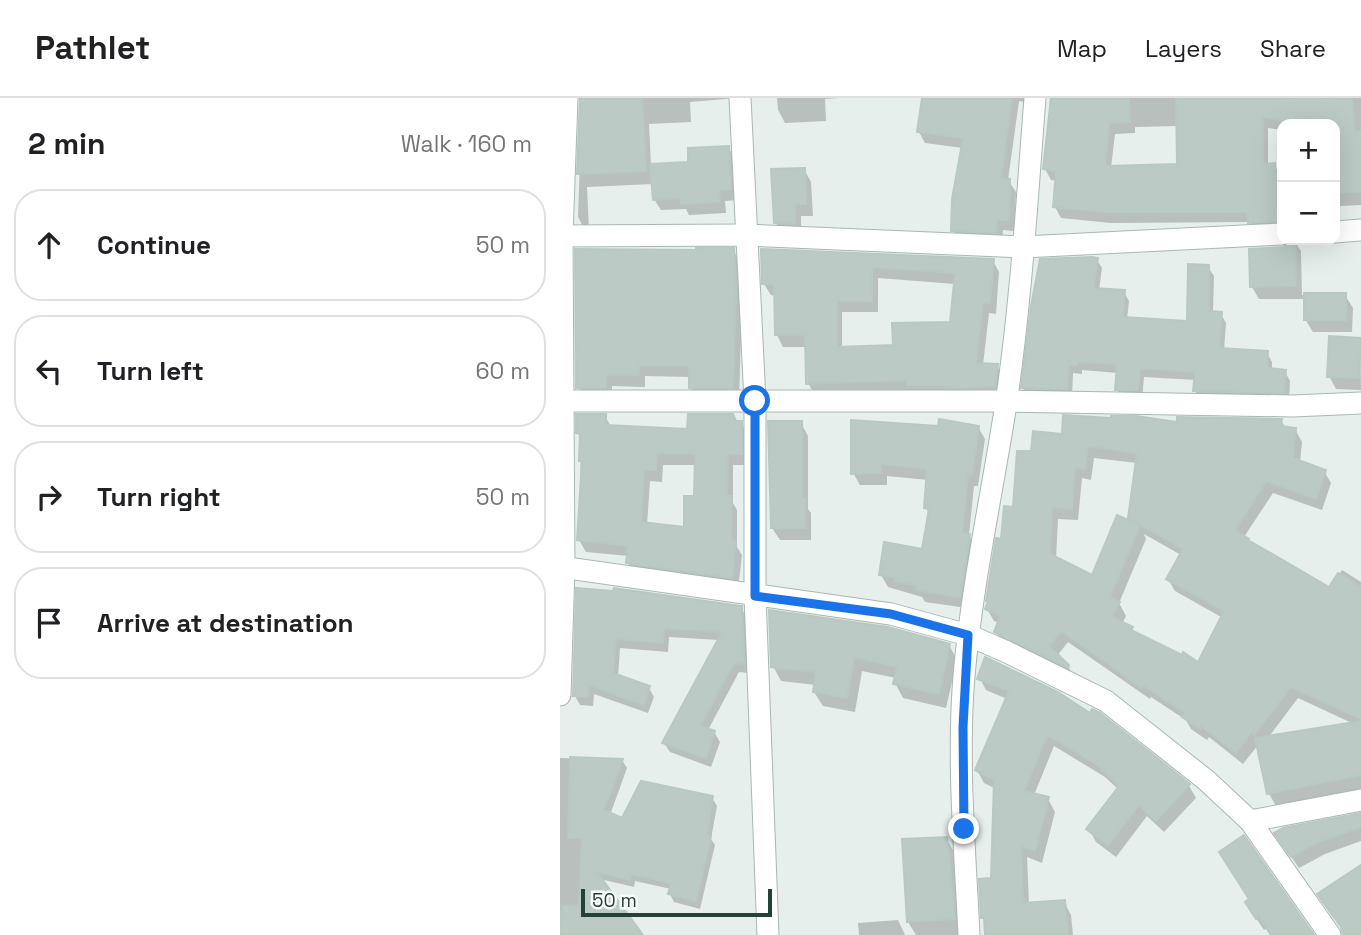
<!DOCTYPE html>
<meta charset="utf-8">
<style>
body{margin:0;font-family:"Space Grotesk",sans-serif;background:#f6f6f6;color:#202124}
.controls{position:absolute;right:21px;top:21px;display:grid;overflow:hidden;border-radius:14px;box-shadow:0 7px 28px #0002}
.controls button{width:63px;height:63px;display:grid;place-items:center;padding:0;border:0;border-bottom:2px solid #e0e0e0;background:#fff;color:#202124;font:35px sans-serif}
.scale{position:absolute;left:21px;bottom:18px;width:191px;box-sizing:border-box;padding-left:7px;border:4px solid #24423a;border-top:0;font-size:19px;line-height:24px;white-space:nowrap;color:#24423a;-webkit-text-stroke:5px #f7fbf9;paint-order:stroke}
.stop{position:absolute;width:21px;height:21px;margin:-16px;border:5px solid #1a73e8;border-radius:50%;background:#fff}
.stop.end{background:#1a73e8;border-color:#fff;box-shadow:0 2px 7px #0008}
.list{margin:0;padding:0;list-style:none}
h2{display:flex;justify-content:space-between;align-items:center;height:91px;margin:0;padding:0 28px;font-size:30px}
h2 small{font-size:23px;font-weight:400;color:#757577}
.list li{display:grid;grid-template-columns:46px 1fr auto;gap:21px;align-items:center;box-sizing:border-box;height:112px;margin:0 14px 14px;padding:0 14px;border:2px solid #e0e0e0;border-radius:28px}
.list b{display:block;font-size:26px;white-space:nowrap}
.list em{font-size:23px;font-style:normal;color:#757577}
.icon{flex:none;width:38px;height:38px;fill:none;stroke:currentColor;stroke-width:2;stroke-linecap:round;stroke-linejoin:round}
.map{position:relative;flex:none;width:801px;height:837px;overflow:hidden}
header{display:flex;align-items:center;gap:42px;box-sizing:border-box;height:98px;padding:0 35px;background:#fff;border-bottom:2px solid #e0e0e0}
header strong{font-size:33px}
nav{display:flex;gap:38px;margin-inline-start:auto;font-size:24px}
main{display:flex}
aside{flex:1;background:#fff}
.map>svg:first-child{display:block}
.shadow{fill:#0003;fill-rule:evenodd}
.building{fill:#bbcac4;stroke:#b8c9c2;stroke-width:2;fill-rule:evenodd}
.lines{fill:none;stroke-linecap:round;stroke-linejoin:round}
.minor-casing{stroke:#a8b8b2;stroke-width:23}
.minor{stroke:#fff;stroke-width:21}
.route{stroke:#1a73e8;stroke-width:9}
</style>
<header>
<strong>Pathlet</strong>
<nav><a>Map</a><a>Layers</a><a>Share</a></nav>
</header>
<main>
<aside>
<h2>2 min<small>Walk · 160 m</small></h2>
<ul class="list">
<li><svg class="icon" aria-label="ahead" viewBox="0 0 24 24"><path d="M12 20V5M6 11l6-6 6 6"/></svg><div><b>Continue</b></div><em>50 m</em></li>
<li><svg class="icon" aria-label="left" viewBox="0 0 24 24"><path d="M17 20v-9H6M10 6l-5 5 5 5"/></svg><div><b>Turn left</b></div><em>60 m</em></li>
<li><svg class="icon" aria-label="right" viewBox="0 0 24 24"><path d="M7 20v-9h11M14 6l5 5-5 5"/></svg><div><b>Turn right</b></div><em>50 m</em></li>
<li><svg class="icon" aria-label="arrive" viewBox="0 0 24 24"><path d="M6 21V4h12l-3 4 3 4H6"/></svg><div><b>Arrive at destination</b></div></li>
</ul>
</aside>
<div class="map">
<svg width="801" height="837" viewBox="0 0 801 837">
<rect width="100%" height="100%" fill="#e6efeb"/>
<g class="shadow">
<polygon points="18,0 177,0 130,4 131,24 89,26 91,67 130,65 168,49 175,61 177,102 165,103 166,115 129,117 126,111 101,112 94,101 93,86 27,89 29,132 25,132 18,119 22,1"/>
<polygon points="217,0 279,0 265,1 266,23 225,25 218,12"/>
<polygon points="363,0 474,0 470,5 459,3 448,82 456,94 454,133 443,132 442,145 399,143 393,132 403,50 365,45 359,34"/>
<path d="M490 0H801V107L780 108V116H775V77H779L780 43 775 42V26H722V32L708 30V67H714L722 80V134L696 135 690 124 551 125 501 120 495 109 497 83 491 82 485 71ZM618 28V67L551 70 555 36 575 35V29Z"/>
<polygon points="244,71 251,84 253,118 241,118 241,138 224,137 216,125"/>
<polygon points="734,142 741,153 742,197 785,197 793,210 792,234 753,234 745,221 745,201 699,201 692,189 724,151 731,148"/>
<polygon points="173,152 180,164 182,206 179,301 137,301 130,289 130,279 85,278 85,289 52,288 52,301 25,301 18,289"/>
<path d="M202 153 433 163 439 174 436 216 429 215 423 267 437 268 444 280 441 299 255 297 248 285 247 249H223L217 237 216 198 211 197 204 186ZM318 180 395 186 391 225 335 249 282 250V214H318Z"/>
<polygon points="537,162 542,170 539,192 564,194 569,203 567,221 629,225 648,169 654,178 653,215 661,216 666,225 664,252 707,255 712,264 712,272 725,274 730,283 729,303 640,302 635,293 636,282 584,279 582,301 562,300 557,291 558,275 522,272 522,276 513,275 512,299 468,299 463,290"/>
<polygon points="800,242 801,292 776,291 769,278"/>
<path d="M45 318 51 329 129 333 181 325 188 337V367H173V405L177 412V449L182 457 178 491 75 477 68 465 69 458 26 454 19 442 21 341 18 335ZM103 367H137L136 400 126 431 87 427 90 383 102 384Z"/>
<path d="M721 323 726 330 735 331 742 344 740 365 764 373 771 385 762 412 713 395 684 439 690 446 769 492 782 472 801 484V691L716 708 709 696 698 647 683 666 649 639 647 642 631 631 626 622 591 599 590 601 508 544 497 558 508 568 515 581 443 546 436 534 439 525 434 523 427 511 442 443 473 355 503 338 618 326ZM534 360 577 365 570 420 573 426 533 480 496 461 498 421 518 422 522 380 531 382ZM584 436 621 457 608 481 615 493 663 520 639 567 574 535 571 531 562 526 566 518 559 505 586 441ZM738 600 794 626 708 640Z"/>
<polygon points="241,325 248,338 248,411 251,415 251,442 220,442 212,430"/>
<polygon points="418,329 425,341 418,388 414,388 409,437 416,450 407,510 365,504 362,499 328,489 321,477 364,453 370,417 366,410 368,382 327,378 327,387 300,387 293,375 380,330"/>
<polygon points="18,492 181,510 187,520 189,575 179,574 148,632 154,634 160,644 151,669 110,654 104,645 159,542 109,539 108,554 60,550 58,579 89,590 94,599 88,615 34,596 33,608 20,607 15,598"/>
<polygon points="389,547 397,562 386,610 343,600 335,585 336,580 302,573 295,614 263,608 254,594 256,587 221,583 213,568"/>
<polygon points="419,579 531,617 538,616 629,688 636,700 604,734 587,718 556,759 536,744 529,731 559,692 545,679 494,648 474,697 488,701 495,714 482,765 467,759 469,806 504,804 511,817 513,837 426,837 421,782 433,782 436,691 424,685 417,672 447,601 426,592"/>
<polygon points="0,660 62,662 67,670 50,717 62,722 152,700 157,708 151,741 155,747 140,811 114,804 110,796 111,791 75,783 74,789 40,781 81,837 0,837"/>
<polygon points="801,716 801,743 765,756 739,770 723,747"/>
<polygon points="683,739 752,837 712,837 707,830 704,832 694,817"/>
<polygon points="386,740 397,759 405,837 356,837 348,824"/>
<polygon points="338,822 345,837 299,837 298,825"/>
</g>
<g class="building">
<polygon points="20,0 82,0 86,73 17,76"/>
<polygon points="362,0 452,0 441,80 450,81 449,122 437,122 436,135 391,133 392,101 403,40 357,34"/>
<polygon points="491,0 569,0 570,24 549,25 545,68 617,66 616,0 792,0 795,34 801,33 801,94 775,94 775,25 739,26 703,19 703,66 715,65 718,123 688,125 688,114 544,114 493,109 496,73 483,71"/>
<polygon points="169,48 171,91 159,92 160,104 121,106 121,100 93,102 90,66 128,64 128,50"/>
<polygon points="245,70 246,106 235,106 235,126 214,125 211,71"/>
<polygon points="735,142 736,188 690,189 689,151 723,149"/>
<polygon points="136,150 174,150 176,192 173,290 129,290 129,268 79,267 79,277 46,277 46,290 16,290 15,151 136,152"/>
<path d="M201 151 434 161 430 205 423 204 416 265 438 266 435 288 398 290 384 289V287H347V282L246 286 245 237H215L214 186H202ZM312 169 395 175 390 224 332 225 333 247 277 249V203H312Z"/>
<polygon points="532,159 538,160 533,190 565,192 563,219 627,223 628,166 649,167 649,213 662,214 659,250 708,253 707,270 726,272 724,295 633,293 635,274 580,270 578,292 555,292 557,266 518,264 517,267 509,267 507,291 461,290 471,208 480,161"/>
<rect x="744" y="195" width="42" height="27"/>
<polygon points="769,238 801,240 799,280 767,279"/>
<path d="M16 316H46V327L127 331 128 316H173L176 323H182V356H168L167 398H172L171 443H176L172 480 66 465 68 448 17 442 22 363H19L20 336 16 335ZM97 355 135 356 134 398H124V429L81 424 84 372H96Z"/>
<path d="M503 317 551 320V318H576L617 324V319L722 321 721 328 736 330 733 360 766 372 756 401 706 383 675 432 689 441 688 442 769 489 778 475 801 489V621L731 589 694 637 693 632 676 655 641 628 640 631 622 619 625 615 584 588 582 590 501 533 489 548 509 567 508 570 434 534 440 518 425 511 428 503H426L436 440 441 441 444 408 453 409 457 353H471L473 333 502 336ZM528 348 577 355 568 420 623 451 606 481 664 513 638 564 623 554 622 557 571 532 573 529 552 519 560 504 550 499 580 427 557 417 532 477 490 456 492 409 512 411 515 369 525 371Z"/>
<polygon points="379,321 419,328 412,377 408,376 402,435 410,436 400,499 356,492 357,487 335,484 336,480 319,477 324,444 362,451 369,411 364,410 367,371 321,366 321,375 291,376 291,322 378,328"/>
<polygon points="208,323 242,323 242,401 245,401 245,430 211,430"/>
<polygon points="16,490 53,493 54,490 182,508 184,566 174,565 140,628 155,633 146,660 102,645 162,534 104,530 103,545 56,541 53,575 90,588 83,607 29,587 28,599 13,598"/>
<polygon points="209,512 328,529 390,546 379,596 333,586 337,569 294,559 287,600 253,594 256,574 211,569"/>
<polygon points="425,559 498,594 530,615 532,611 539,614 630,686 596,723 579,707 548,747 526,731 559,688 536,666 487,637 464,693 489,699 475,753 461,748 463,805 505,802 508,837 425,837 424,820 421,820 419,781 431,780 434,682 415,672 449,593 417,581"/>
<polygon points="801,623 801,677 707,696 695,640"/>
<polygon points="10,659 63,661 44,712 62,720 81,683 153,698 147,737 151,738 136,803 108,796 111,785 71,776 70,782 37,774 83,837 5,837 5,835 0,835 0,814 3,814 2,808 19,807 22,740 8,740"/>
<polygon points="801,715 801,729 758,744 731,759 714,735 723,730"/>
<polygon points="684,737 754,837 711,837 699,819 696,821 685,804 689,801 659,754"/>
<polygon points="387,739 395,821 347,824 342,741"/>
<polygon points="801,767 801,837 783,837 781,829 757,796"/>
</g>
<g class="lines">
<g class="minor-casing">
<g id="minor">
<polyline points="180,0 195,303 195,498 208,837"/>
<polyline points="775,134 801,132"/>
<polyline points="0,138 185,137 463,149 722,136"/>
<polyline points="0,303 446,303 733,308 801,305"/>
<polyline points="0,469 331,516 408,537 447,554 546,603 646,682 690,723 770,837"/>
<polyline points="0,597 4,469 2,138 7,0"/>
<polyline points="690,723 801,702"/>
<path d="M409 837C405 753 397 662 404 578 412 486 432 396 446 306 461 204 467 102 475 0"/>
</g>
</g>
<use href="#minor" class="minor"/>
</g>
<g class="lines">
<polyline class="route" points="195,303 195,498 331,516 408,537 403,629 404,731"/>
</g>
</svg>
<div class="controls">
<button>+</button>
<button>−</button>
</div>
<div class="scale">50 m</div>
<div class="stop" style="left:195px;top:303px"></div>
<div class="stop end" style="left:404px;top:731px"></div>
</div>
</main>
